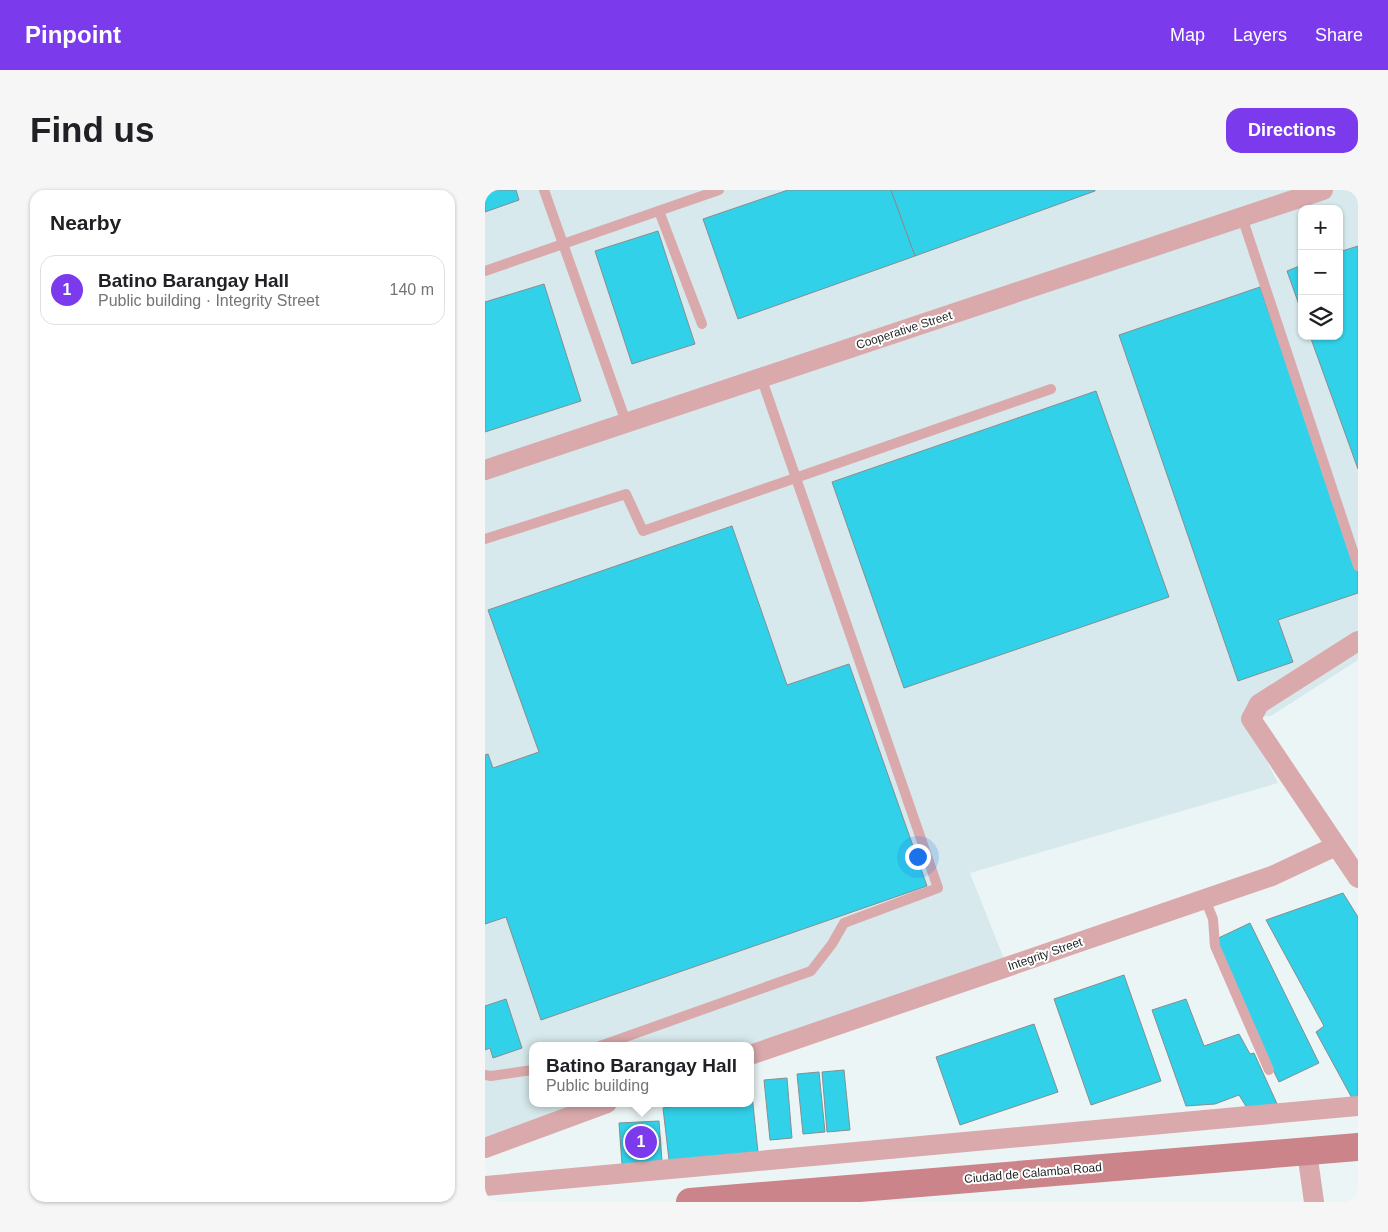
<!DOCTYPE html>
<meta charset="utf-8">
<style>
body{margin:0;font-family:Arial,sans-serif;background:#f6f6f6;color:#202124}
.controls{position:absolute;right:15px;top:15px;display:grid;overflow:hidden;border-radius:10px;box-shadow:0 1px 4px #0004}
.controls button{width:45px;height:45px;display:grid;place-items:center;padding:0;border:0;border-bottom:1px solid #e0e0e0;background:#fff;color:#202124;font:25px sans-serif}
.you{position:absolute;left:432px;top:666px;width:18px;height:18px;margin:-12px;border:4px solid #fff;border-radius:50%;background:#1a73e8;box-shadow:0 0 0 8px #1a73e833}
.badge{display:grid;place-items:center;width:32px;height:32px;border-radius:50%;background:#7c3aed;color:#fff;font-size:16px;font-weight:700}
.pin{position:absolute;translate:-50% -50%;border:2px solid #fff;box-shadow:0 1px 5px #0006}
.popup{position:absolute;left:44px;top:852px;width:225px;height:65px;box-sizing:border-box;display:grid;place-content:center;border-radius:10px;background:#fff;filter:drop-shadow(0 1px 4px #0005);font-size:16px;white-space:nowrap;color:#757577}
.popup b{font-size:19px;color:#202124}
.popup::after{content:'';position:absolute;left:50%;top:100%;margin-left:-10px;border:10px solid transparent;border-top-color:#fff}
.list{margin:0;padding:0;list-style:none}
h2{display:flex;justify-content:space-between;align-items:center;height:65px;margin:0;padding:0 20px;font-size:21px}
h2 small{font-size:16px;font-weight:400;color:#757577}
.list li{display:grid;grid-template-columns:32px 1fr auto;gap:15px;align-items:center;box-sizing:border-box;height:70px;margin:0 10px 10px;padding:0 10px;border:1px solid #e0e0e0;border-radius:15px}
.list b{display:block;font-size:19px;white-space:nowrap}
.list p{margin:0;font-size:16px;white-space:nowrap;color:#757577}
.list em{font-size:16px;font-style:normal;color:#757577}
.icon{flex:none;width:28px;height:28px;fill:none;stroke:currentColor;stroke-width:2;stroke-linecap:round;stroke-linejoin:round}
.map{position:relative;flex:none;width:873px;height:1012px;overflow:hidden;border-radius:15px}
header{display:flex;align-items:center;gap:30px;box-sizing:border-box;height:70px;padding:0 25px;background:#7c3aed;color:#fff}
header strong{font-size:24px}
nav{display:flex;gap:28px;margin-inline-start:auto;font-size:18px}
.intro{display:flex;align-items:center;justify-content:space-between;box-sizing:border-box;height:120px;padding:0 30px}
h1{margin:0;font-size:35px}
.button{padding:12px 22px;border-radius:15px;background:#7c3aed;color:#fff;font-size:18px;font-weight:700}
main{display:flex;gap:30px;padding:0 30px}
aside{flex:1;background:#fff;border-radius:15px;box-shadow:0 1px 4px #0004}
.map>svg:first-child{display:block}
.built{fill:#d7e9ec;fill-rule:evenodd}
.building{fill:#31d1e9;stroke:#868e8f}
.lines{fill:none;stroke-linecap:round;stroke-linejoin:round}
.service{stroke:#daa9ac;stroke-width:10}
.minor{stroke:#daa9ac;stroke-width:20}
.secondary{stroke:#cb848a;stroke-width:28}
.labels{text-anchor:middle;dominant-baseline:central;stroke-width:4;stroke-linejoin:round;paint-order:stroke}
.street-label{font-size:12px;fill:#232627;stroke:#fff}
</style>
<header>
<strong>Pinpoint</strong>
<nav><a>Map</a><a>Layers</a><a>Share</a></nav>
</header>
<div class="intro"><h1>Find us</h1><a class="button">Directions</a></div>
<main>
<aside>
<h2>Nearby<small></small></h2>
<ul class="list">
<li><span class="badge">1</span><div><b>Batino Barangay Hall</b><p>Public building · Integrity Street</p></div><em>140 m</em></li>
</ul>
</aside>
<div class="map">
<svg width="873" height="1012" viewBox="0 0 873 1012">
<rect width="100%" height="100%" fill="#ecf5f6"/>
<path class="built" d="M0 0H873V470L786 526 760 528 793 593 485 683 519 769 265 856H47V913H103L0 949ZM817 19H854V146H817Z"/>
<g class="building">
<polygon points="0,0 31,0 34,10 0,22"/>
<polygon points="303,0 406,0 430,66 253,129 218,29"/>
<polygon points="406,0 610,0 610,1 430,66"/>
<polygon points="173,41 210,154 147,174 110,61"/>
<polygon points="873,56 873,279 825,146 854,146 854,62"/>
<polygon points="817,75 817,123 802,81"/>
<polygon points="59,94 96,211 0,242 0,112"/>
<polygon points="775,97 873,381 873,403 793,430 808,472 753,491 634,145"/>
<polygon points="611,201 684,407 419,498 347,292"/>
<polygon points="247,336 302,495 364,474 442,696 56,830 21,727 0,734 0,565 3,564 8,578 54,562 3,420"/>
<polygon points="858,703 873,727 873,908 868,910 831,842 839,836 781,730"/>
<polygon points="765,733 834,873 794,892 725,752"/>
<polygon points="639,785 676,891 606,915 569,809"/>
<polygon points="21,809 37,858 8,868 5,858 0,860 0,816"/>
<polygon points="701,809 719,856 754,844 765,864 769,863 793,916 762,918 754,905 730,914 701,916 667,820"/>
<polygon points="549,834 573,902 475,935 451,867"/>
<polygon points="359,880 365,940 342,942 337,882"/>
<polygon points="334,882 340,942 318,944 312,884"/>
<polygon points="302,888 307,948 285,950 279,890"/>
<polygon points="267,905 273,962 184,970 178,918 212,913 265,913 265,906"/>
<polygon points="174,931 177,971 137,974 134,933"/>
</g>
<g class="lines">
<g class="service">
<polyline points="59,0 141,232"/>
<polyline points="174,21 217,134"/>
<polyline points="757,27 873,376"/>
<polyline points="0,81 234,0"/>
<polyline points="0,349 141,304 158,341 566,199"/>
<polyline points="720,709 728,729 730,756 784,880"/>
<polyline points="115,856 326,781 347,754 359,733 453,698 276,187"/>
<polyline points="0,885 6,886 47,880"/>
</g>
<g class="minor">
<polyline points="0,280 838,0"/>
<polyline points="873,451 774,514 766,529 873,688"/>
<polyline points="265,865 787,686 851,656"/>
<polyline points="0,958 122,913"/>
<polyline points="822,962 829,1012"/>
<polyline points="0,996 873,916"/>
</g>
<polyline class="secondary" points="205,1012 873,957"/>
</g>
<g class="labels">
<g class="street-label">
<text transform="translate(419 140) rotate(-18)">Cooperative Street</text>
<text transform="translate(560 764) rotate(-19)">Integrity Street</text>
<text transform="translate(548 983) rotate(-5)">Ciudad de Calamba Road</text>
</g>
</g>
</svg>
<div class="controls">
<button>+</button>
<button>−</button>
<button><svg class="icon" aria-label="layers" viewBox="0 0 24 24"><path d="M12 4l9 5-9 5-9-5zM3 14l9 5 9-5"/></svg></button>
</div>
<div class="you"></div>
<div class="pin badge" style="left:156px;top:952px">1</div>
<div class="popup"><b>Batino Barangay Hall</b>Public building</div>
</div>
</main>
